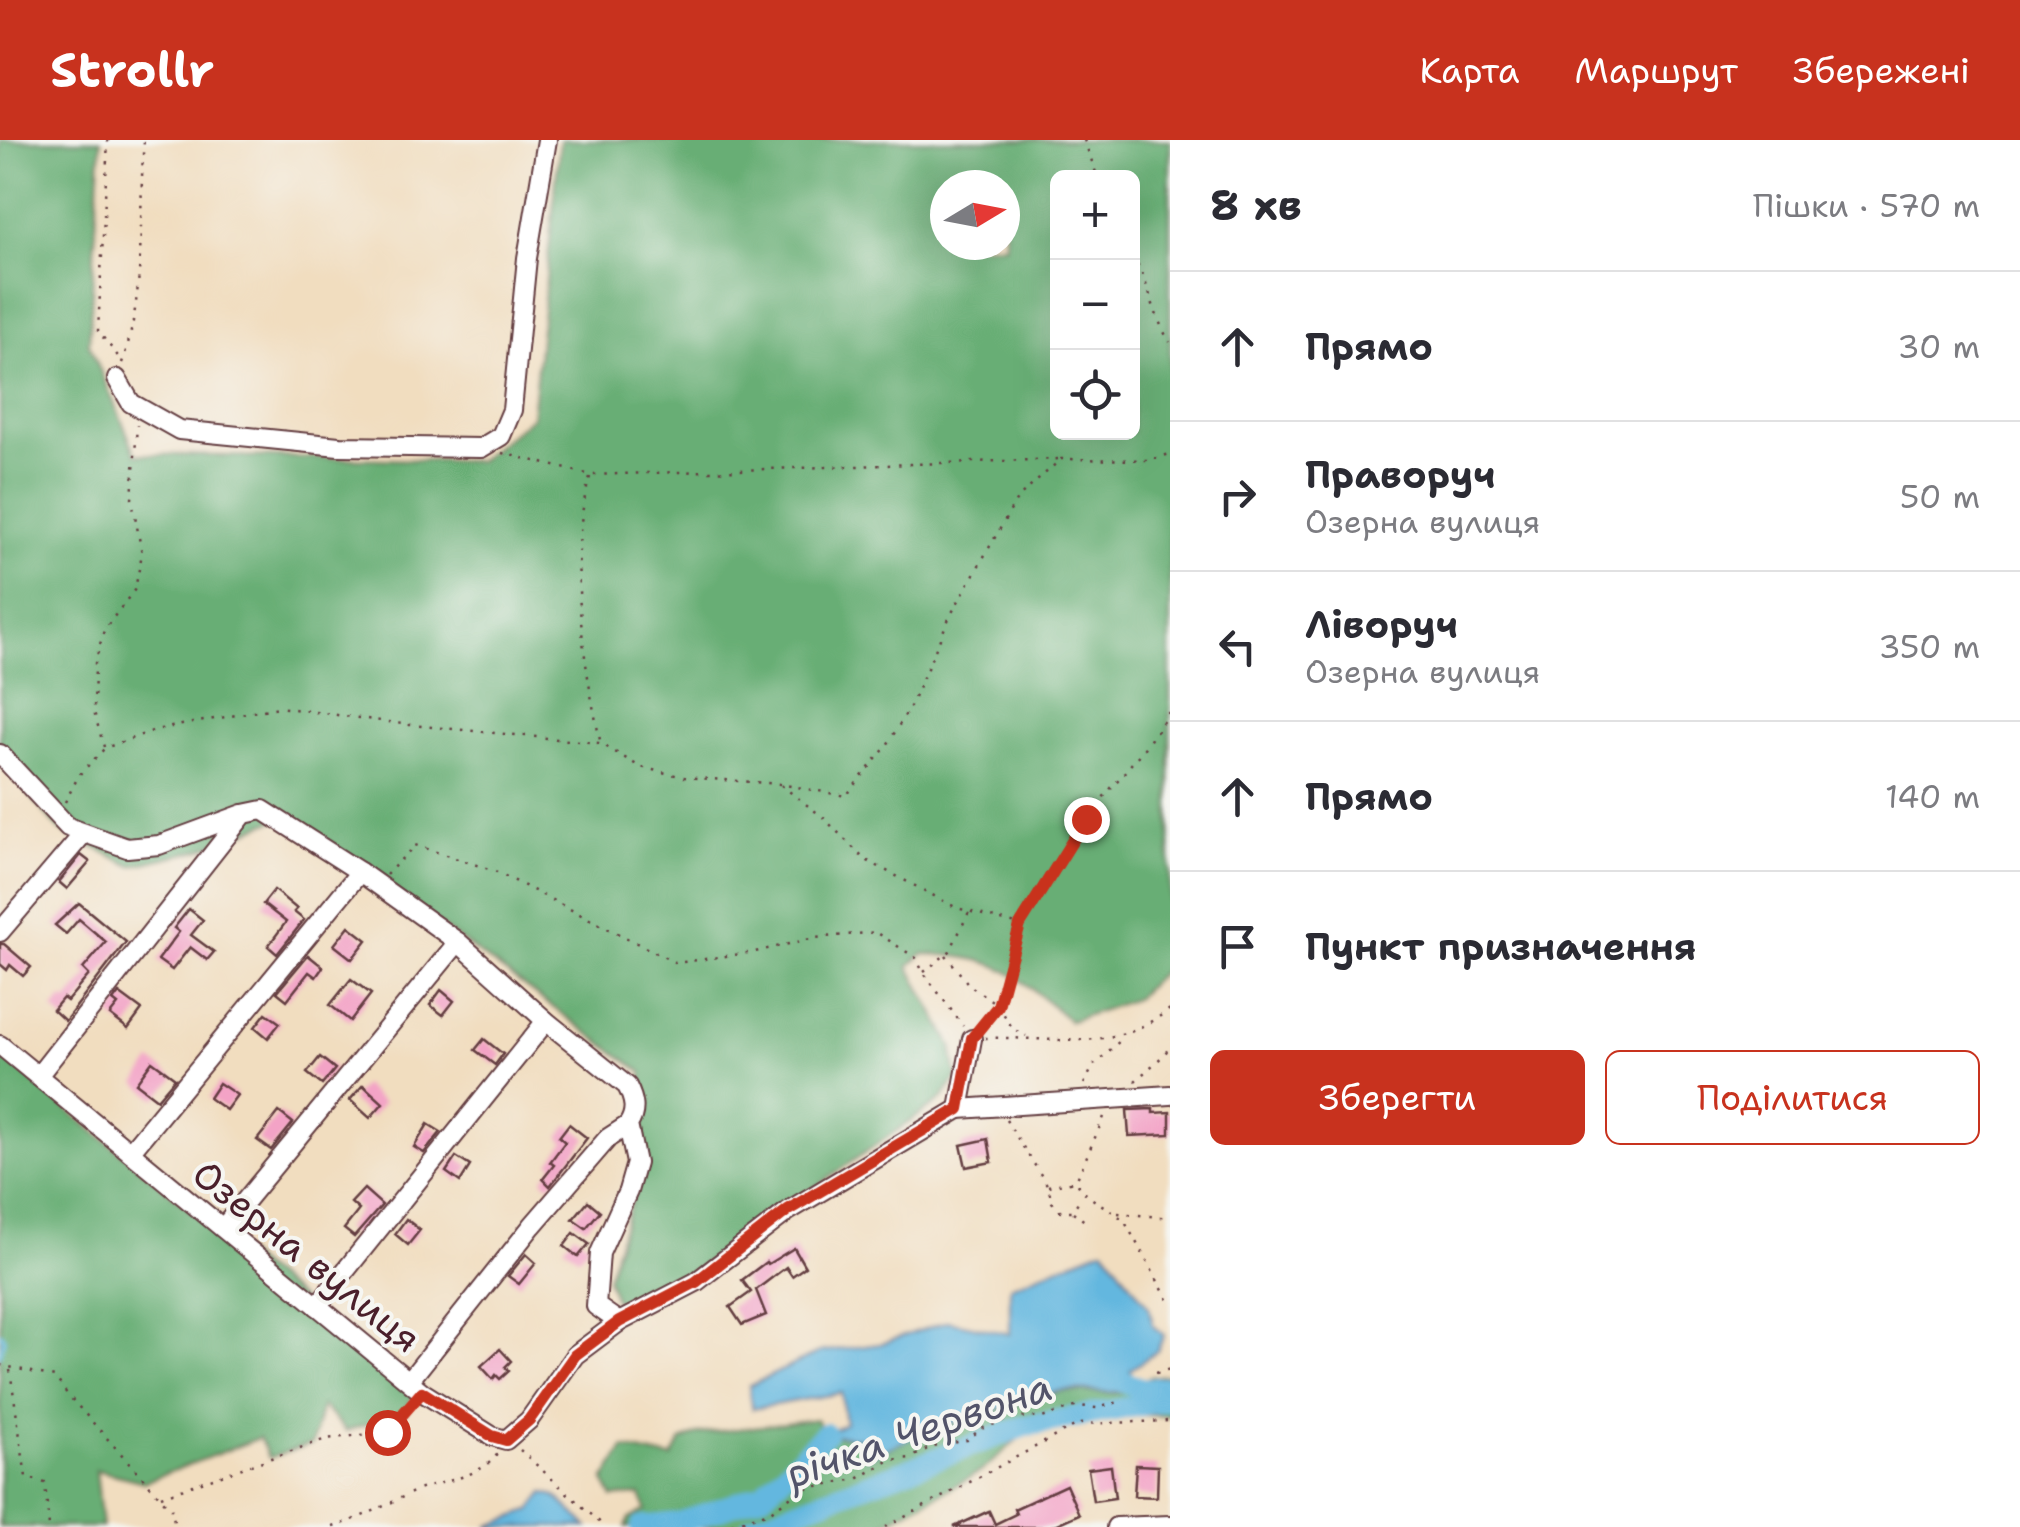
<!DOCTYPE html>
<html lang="uk">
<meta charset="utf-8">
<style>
body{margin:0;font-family:"Shantell Sans",sans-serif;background:#f7f7f7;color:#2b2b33}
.controls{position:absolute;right:30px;top:30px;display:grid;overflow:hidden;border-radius:15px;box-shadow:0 10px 40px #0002}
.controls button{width:90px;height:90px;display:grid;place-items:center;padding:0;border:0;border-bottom:2px solid #e1e1e2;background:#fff;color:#2b2b33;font:50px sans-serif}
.compass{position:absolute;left:930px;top:30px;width:90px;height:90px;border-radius:50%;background:#fff;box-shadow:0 10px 40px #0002;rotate:80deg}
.stop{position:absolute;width:30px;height:30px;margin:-22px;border:8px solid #c8321e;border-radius:50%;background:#fff}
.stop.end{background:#c8321e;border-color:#fff;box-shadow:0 2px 10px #0008}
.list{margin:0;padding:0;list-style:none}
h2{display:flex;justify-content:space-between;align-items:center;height:130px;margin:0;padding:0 40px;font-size:42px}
h2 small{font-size:32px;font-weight:400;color:#7c7c81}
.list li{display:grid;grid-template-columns:65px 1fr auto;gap:30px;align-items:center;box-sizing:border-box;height:150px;padding:0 40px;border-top:2px solid #e1e1e2}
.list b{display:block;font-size:38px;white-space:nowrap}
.list p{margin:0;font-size:32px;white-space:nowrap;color:#7c7c81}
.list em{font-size:32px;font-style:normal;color:#7c7c81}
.actions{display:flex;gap:20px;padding:30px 40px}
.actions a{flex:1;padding:22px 0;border:2px solid #c8321e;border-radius:15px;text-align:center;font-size:35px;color:#c8321e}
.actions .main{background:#c8321e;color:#fff}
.icon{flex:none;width:55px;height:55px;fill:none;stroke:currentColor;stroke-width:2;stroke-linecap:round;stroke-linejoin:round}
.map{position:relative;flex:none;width:1170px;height:1387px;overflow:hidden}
header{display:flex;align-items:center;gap:60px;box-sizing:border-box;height:140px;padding:0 50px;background:#c8321e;color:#fff}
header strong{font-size:48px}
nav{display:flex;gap:55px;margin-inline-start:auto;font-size:35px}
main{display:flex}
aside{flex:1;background:#fff}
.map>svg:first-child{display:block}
.forest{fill:#68ae74;stroke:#596650;stroke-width:2.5;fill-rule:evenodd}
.water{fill:#63b7df;stroke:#566b85;stroke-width:2.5}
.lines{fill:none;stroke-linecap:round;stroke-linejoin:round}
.stream{stroke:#63b7df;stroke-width:4}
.river{stroke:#63b7df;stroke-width:22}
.building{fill:#f3a3c6}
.minor-casing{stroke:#633c41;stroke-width:22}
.path{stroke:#633c41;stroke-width:2.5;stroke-dasharray:2.5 8;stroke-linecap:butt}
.minor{stroke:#fff;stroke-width:18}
.route{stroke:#c8321e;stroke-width:12}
.labels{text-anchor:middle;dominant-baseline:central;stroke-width:8;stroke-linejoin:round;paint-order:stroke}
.street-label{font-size:38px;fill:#4a1f2b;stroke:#f6f6f2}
.water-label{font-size:40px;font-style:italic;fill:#53546a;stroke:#f6f6f2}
</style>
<header>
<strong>Strollr</strong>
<nav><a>Карта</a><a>Маршрут</a><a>Збережені</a></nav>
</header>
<main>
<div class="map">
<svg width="1170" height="1387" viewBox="0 0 1170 1387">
<rect width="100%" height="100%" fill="#f6f6f2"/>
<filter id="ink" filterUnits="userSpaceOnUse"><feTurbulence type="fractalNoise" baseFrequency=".01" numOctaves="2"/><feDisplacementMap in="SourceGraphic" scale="20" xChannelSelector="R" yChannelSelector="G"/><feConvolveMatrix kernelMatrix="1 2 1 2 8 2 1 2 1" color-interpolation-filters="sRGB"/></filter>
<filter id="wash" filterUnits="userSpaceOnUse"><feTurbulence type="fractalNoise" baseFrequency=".0048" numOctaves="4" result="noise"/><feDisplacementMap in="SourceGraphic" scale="40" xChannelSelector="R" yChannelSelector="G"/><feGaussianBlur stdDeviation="2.25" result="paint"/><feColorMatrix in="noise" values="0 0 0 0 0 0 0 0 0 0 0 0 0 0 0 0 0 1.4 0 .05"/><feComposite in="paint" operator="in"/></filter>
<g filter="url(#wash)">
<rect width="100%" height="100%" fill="#f1ddbf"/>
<g class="forest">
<path d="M0 0H101L89 204 136 314 478 321 532 277 560 0H1170V824L1135 859 1070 881C1013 833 1002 816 923 814L909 826 952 906 957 938 941 960 649 1162H616L607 1138 642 1028V932L288 675 199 710 132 726 59 690 0 620ZM1058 38H1132V292H1058ZM945 45H1005V105H945Z"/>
<polygon points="0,914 414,1252 406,1272 346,1291 322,1266 312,1304 269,1318 259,1298 144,1342 96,1330 102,1387 0,1387"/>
<polygon points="1170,1235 1170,1276 1081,1272 1027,1291 982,1331 877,1387 626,1387 629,1379 646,1370 641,1355 613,1357 604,1341 624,1308 672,1318 681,1301 698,1294 816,1279 825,1294 860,1298 866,1318 911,1297 1062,1251 1121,1253 1149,1237"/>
</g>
<g class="water">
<path d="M1104 1108 1149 1167 1153 1185 1164 1195 1157 1211 1130 1230 1132 1247C1111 1259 1081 1246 1056 1252 992 1269 926 1290 866 1318L860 1298 825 1294 845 1283 841 1253 752 1269 749 1246 820 1212 880 1204 948 1181 1010 1194V1146Z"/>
<polygon points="544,1353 556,1356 588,1387 488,1387 531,1370"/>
</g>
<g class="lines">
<polyline class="stream" points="0,1193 4,1198 0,1214"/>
<g class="river">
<polyline points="1123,1242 1143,1249 1164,1247 1170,1252"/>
<polyline points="642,1387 680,1383 763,1354 825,1294"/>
<polyline points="751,1387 1025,1286 1170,1260"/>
</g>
</g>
<g id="blocks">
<g class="building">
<polygon points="81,715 90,722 67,749 59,742"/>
<polygon points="274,750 297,769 294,772 304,780 277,814 268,806 286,782 263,764"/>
<polygon points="79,763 126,802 65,881 53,870 63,858 67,861 89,835 83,829 106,802 79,779 66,794 55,785"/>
<polygon points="189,769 203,780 191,795 214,812 207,820 190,807 172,830 158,820 179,792 174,788"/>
<polygon points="349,786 367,800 352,819 334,805"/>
<polygon points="0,804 4,804 31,827 23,836 10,825 7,830 0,824"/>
<polygon points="308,815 323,827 316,837 309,832 287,860 277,852"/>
<polygon points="351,839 371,854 350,881 330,865"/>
<polygon points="441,850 454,861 443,875 430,865"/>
<polygon points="119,853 142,870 128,889 110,875 118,865 113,861"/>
<polygon points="266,873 280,883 268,898 255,887"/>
<polygon points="484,899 503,914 495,925 475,910"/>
<polygon points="320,917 335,929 322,945 307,933"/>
<polygon points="152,921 175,938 157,959 136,943"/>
<polygon points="219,943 237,955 226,970 209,958"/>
<polygon points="363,945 383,963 370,978 350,960"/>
<polygon points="1153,969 1153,973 1170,972 1170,994 1129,996 1127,970"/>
<polygon points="279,972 293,983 271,1010 257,1000"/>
<polygon points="428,984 441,992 424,1013 414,1007"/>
<polygon points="569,984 587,998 550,1046 543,1039 554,1025 550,1022 565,1002 559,997"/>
<polygon points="988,999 992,1022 966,1027 961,1005"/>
<polygon points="456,1017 470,1026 460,1042 446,1032"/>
<polygon points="364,1049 382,1065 354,1097 344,1089 359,1070 351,1063"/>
<polygon points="588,1061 600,1071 586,1088 573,1079"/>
<polygon points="406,1079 420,1090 408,1105 395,1094"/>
<polygon points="574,1093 589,1104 578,1117 564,1106"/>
<polygon points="794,1108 805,1127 792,1136 786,1127 756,1150 766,1175 742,1185 730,1167 751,1152 742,1140 766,1122 768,1124"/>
<polygon points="526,1114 536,1123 519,1144 508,1136"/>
<polygon points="500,1209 511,1221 505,1227 509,1231 500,1239 496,1235 493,1239 481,1226"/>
<polygon points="1136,1325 1158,1326 1157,1357 1134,1356"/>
<polygon points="1111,1326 1115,1358 1093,1361 1088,1329"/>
<polygon points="1066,1345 1079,1374 1050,1387 954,1387 989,1371 995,1384 1016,1374 1014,1369"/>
</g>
</g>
</g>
<g filter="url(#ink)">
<use href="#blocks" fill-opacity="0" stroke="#633c41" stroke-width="2.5"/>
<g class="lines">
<g class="minor-casing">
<g id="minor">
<polyline points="117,239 131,263 179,290 339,306 481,308 501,296 512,270 527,118 547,0"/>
<polyline points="0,614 68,687 127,708 159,705 243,674"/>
<polyline points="0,792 84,693"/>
<polyline points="0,905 422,1252 492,1296 506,1300 529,1280 575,1215 619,1182 696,1142 788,1071 959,969 972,899"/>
<polyline points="38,936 244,674 263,670 360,732"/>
<polyline points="959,969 1170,955"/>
<path d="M130 1012 360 732 458 802 546 881 627 946C634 960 637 971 628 985L636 1023 628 1051 600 1113 596 1166 619 1182"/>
<polyline points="223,1088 458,802"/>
<polyline points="317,1166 546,881"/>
<polyline points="409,1241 532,1086 608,998 628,985"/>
<polyline points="1116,1387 1170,1385"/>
</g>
</g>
<g class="path">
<polyline points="108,0 98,191 121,220"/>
<polyline points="1084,0 1098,38"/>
<path d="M1132 115C1150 142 1152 175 1170 202"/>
<path d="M122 223C147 152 138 73 144 0"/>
<polyline points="502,313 591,335 1061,319"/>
<path d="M590 337C567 413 583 523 600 600"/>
<polyline points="104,607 94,572 95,523 104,490 135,449 142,414 132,359 137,285"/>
<polyline points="781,645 824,678 864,719 957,768 1020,785"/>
<polyline points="65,662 79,635 105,608 155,590 279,567 410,585 600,603 640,627 684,637 780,644 846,656 886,607 910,567 950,476 1017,359 1061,319 1150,320 1170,314"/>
<polyline points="386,735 415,705 495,731 676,823 755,812 814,798 876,792 916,818 923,832 963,886"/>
<polyline points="946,815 969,845 998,865 1013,889 1026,896"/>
<polyline points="924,832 950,811 969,772"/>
<path d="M981 887C1010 850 1005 811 1027 773 1046 742 1063 710 1085 681 1113 643 1146 611 1170 570"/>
<path d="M985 898C1054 896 1110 915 1170 869"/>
<polyline points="1135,941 1164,915 1170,906"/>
<polyline points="1084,944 1094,925 1124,897"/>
<path d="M1104 977 1076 1041C1087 1062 1109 1065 1125 1082L1170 1163"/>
<polyline points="1006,980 1048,1046 1052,1062 1061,1071 1072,1071 1082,1056"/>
<polyline points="1048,1046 1075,1041"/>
<polyline points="1073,1072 1086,1082"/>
<polyline points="1118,1073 1170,1078"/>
<polyline points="0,1225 55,1237 67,1254 172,1370 175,1387"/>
<polyline points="10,1230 26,1337 45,1343 49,1387"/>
<polyline points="1156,1233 1170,1229"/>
<polyline points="520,1310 605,1387"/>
<polyline points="161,1356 326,1299 387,1292 411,1264"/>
<path d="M333 1387C361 1378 386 1365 413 1352 439 1341 482 1338 498 1313"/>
<polyline points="722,1387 769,1372 801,1349 857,1339 890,1320 911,1318 929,1308 967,1300 981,1289 1014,1277 1042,1278 1078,1266 1097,1268 1119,1262"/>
<polyline points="886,1387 1078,1284 1170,1281"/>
</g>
<use href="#minor" class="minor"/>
</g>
</g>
<g class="lines" filter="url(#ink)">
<polyline class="route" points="387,1292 422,1252 492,1296 506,1300 529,1280 575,1215 619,1182 696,1142 788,1070 959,969 972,898 998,866 1020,785 1086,679"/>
</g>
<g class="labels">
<g class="street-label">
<text transform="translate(307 1116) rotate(39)">Озерна вулиця</text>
</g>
<g class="water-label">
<text transform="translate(919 1290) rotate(-19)">річка Червона</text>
</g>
</g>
</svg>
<div class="controls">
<button>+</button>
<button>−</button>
<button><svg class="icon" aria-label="locate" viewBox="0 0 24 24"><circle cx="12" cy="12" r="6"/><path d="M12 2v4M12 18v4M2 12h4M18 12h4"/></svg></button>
</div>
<svg class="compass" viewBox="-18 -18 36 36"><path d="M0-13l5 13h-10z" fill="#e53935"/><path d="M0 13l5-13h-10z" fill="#7c7c81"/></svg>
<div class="stop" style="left:387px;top:1292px"></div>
<div class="stop end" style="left:1086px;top:679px"></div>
</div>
<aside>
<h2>8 хв<small>Пішки · 570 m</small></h2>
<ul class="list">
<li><svg class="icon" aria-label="ahead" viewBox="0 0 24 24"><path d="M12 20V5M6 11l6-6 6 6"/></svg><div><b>Прямо</b></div><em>30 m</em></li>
<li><svg class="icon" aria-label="right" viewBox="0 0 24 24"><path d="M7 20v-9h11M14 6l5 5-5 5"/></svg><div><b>Праворуч</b><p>Озерна вулиця</p></div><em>50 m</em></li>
<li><svg class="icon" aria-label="left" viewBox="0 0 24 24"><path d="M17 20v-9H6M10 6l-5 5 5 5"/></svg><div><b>Ліворуч</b><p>Озерна вулиця</p></div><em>350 m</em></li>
<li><svg class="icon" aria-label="ahead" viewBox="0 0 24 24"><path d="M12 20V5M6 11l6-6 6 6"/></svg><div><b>Прямо</b></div><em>140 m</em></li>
<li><svg class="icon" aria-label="arrive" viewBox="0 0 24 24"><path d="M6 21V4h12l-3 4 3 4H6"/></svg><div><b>Пункт призначення</b></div></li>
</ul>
<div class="actions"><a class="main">Зберегти</a><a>Поділитися</a></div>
</aside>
</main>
